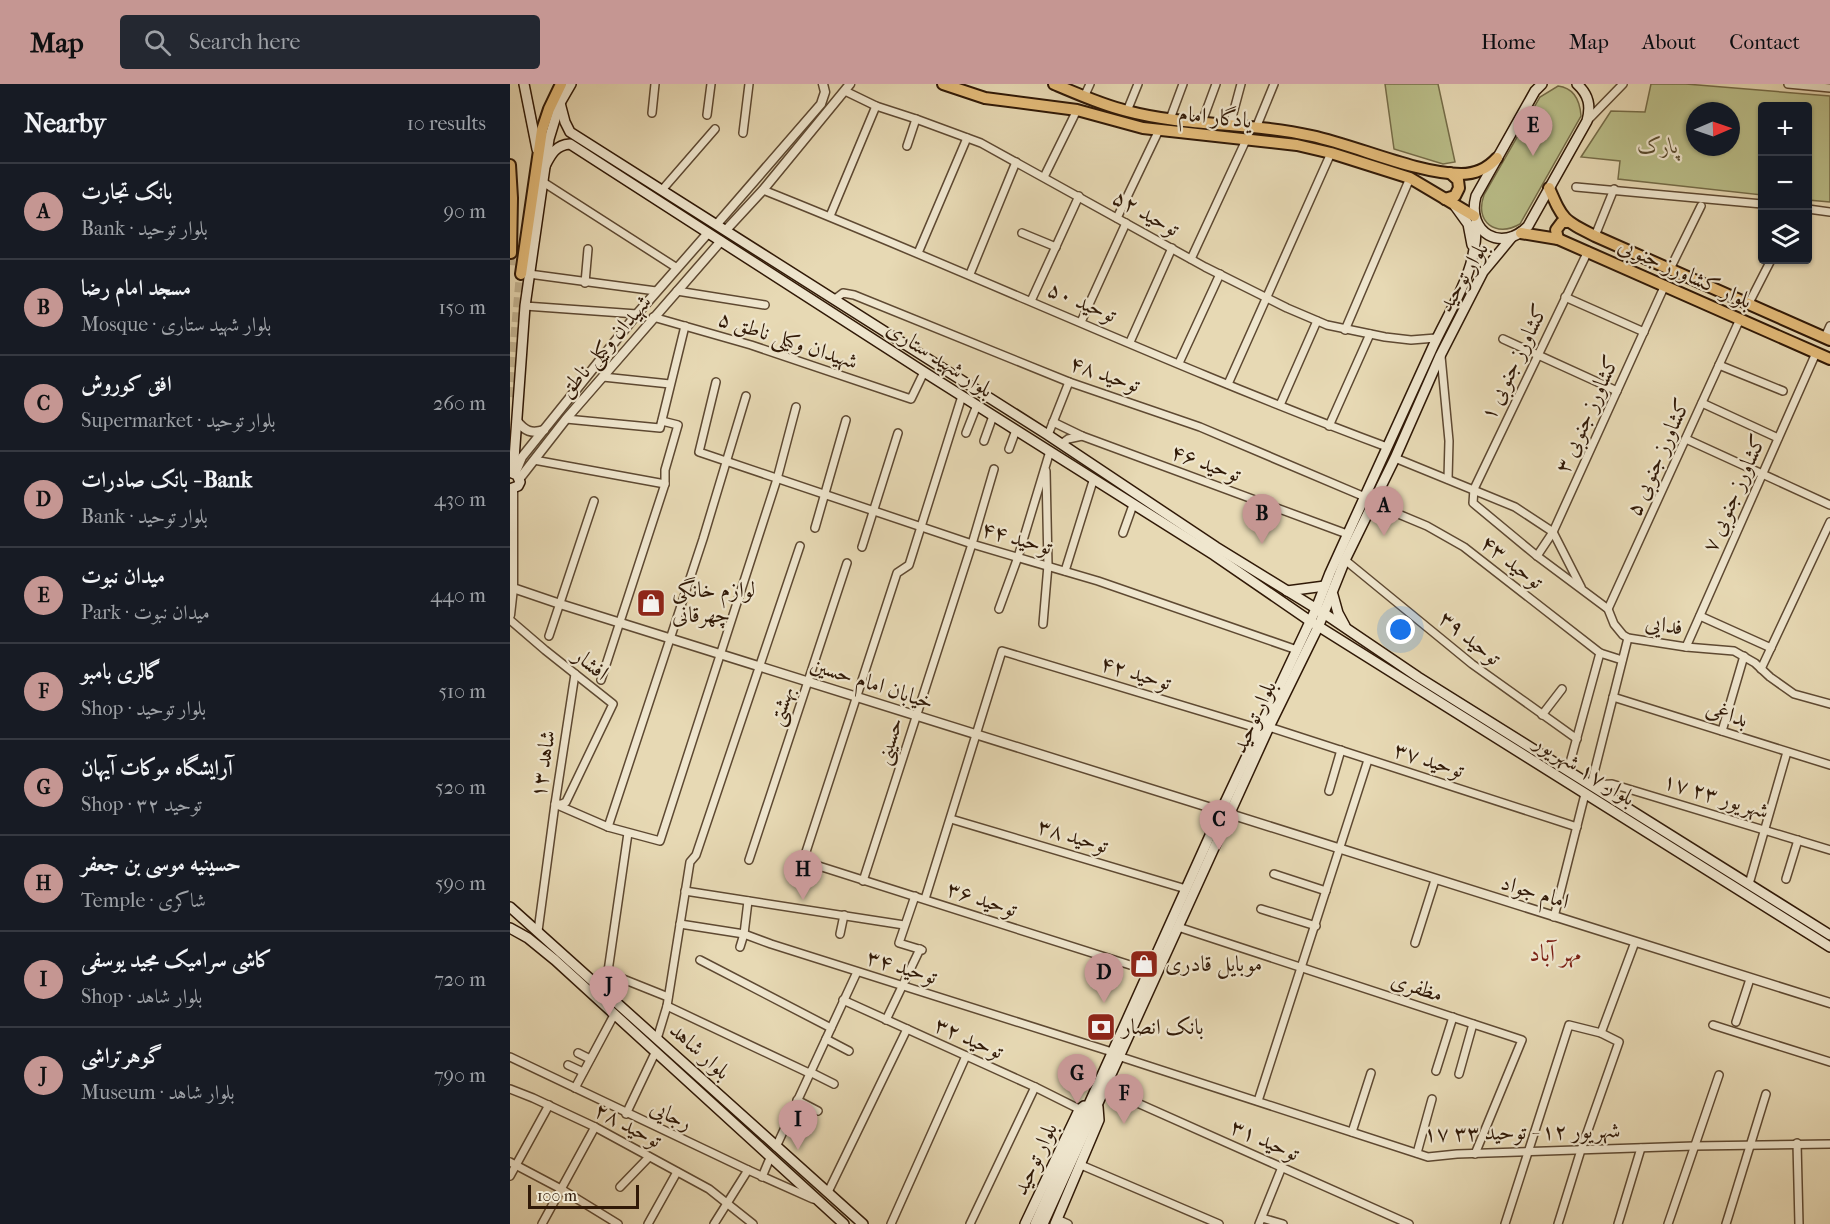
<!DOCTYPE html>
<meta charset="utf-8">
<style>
body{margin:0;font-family:"IM FELL French Canon",Amiri,serif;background:#242831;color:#f1f3f6}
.controls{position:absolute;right:18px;top:18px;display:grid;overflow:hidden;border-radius:6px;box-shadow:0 2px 4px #0004}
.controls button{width:54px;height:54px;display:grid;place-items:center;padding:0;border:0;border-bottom:2px solid #363941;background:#171b24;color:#f1f3f6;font:30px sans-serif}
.compass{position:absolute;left:1176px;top:18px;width:54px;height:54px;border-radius:50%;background:#171b24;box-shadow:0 2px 4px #0004;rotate:88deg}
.scale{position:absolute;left:18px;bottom:15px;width:111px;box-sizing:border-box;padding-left:6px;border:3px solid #301907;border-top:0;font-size:16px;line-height:21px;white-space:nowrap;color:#301907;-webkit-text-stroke:4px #efe6ce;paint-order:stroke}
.you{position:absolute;left:891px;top:546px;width:21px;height:21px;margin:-15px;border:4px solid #fff;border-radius:50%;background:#1a73e8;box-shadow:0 0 0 9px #1a73e833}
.badge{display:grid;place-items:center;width:39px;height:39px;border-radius:50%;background:#c59692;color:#111;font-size:20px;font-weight:700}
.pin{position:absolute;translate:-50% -50px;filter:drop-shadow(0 2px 3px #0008)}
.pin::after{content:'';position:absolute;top:32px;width:21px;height:18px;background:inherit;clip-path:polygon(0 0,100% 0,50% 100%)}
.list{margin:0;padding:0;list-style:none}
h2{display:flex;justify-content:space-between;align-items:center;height:78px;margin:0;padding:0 24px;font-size:26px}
h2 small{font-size:20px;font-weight:400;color:#9ea1a6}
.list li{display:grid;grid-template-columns:39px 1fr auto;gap:18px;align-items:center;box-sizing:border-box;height:96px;padding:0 24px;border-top:2px solid #363941}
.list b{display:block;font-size:22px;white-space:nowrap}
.list p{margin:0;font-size:20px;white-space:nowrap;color:#9ea1a6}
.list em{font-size:20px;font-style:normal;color:#9ea1a6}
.icon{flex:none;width:33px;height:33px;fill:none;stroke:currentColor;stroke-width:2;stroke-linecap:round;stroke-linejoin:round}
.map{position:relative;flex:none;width:1320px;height:1140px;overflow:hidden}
header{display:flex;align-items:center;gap:36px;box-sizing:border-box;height:84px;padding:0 30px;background:#c59692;color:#111}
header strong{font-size:28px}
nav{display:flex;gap:33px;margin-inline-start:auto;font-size:21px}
.search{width:420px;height:54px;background:#242831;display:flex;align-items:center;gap:15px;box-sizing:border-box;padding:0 21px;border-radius:6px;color:#9ea1a6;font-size:22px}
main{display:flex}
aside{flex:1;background:#171b24}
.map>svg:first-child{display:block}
.green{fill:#babe89;stroke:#756c48;stroke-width:1.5;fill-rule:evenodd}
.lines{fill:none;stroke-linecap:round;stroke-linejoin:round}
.primary-tunnel{stroke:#c2b391;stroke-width:10;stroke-dasharray:10 5;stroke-linecap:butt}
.minor-casing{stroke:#5e4932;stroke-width:10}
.tertiary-casing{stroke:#5e4932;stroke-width:11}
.secondary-casing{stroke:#301907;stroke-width:12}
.primary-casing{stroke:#301907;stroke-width:14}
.minor{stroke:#efe6ce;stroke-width:7}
.tertiary{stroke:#efe6ce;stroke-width:8}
.secondary{stroke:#efe6ce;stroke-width:9}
.primary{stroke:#e4bc7a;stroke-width:10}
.labels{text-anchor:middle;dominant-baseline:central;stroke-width:4.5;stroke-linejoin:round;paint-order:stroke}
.street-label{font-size:22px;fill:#301907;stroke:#efe6ce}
.park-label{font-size:22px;font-style:italic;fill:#594b2e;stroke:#efe6ce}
.poi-label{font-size:22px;fill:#301907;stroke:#efe6ce;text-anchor:start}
.neighbourhood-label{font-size:24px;fill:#7a1f14;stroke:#efe6ce}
</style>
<header>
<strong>Map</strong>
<div class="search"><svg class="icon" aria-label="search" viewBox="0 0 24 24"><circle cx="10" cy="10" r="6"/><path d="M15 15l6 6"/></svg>Search here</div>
<nav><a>Home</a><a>Map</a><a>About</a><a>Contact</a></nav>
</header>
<main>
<aside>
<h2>Nearby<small>10 results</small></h2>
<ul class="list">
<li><span class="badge">A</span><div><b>بانک تجارت</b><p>Bank · بلوار توحید</p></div><em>90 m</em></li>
<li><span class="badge">B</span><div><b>مسجد امام رضا</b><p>Mosque · بلوار شهید ستاری</p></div><em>150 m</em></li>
<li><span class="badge">C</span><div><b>افق کوروش</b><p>Supermarket · بلوار توحید</p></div><em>260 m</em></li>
<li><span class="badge">D</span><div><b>بانک صادرات - Bank</b><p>Bank · بلوار توحید</p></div><em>430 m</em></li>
<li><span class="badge">E</span><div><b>میدان نبوت</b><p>Park · میدان نبوت</p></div><em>440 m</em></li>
<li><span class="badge">F</span><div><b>گالری بامبو</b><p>Shop · بلوار توحید</p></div><em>510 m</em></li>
<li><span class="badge">G</span><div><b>آرایشگاه موکات آیهان</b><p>Shop · توحید ۳۲</p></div><em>520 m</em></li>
<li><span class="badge">H</span><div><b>حسینیه موسی بن جعفر</b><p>Temple · شاکری</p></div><em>590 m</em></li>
<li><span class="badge">I</span><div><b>کاشی سرامیک مجید یوسفی</b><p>Shop · بلوار شاهد</p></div><em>720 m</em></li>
<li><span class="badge">J</span><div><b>گوهرتراشی</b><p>Museum · بلوار شاهد</p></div><em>790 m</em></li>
</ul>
</aside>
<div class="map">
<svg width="1320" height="1140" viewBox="0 0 1320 1140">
<rect width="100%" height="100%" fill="#e7d9b4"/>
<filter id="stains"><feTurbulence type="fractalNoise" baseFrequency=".00333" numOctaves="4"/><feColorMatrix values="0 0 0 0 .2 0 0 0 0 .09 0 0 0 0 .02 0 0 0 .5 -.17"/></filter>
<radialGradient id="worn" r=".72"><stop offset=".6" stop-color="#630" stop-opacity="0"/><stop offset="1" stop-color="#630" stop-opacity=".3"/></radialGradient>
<g class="green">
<polygon points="875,0 928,0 945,78 933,80 884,65"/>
<path d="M1141 0H1176L1320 12V118L1298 116V22H1252V111L1108 95 1110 77 1071 73 1101 27 1135 28ZM1185 27H1221V63H1185Z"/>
<path d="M1048 2C1065 4 1070 17 1071 32L1010 140C986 154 964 138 974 111L1030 13Z"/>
</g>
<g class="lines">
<g class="primary-tunnel">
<polyline points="0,181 1,169"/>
<polyline points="0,313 11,190"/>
</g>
<g class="minor-casing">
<g id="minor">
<polyline points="1278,0 1320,4"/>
<polyline points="335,7 366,22 406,35 471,59 695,183 777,224 817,241 875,253 901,256 926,254"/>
<polyline points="574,13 580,0"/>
<polyline points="617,27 628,0"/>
<polyline points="142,29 145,0"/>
<polyline points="197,31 201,0"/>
<polyline points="660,35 673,0"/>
<polyline points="1077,37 1113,0"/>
<polyline points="692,38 706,0"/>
<polyline points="720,41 731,0"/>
<polyline points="746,44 764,0"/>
<polyline points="233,49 239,0"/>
<polyline points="397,62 406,35"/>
<polyline points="534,93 567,26"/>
<polyline points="33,98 167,184"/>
<polyline points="1066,103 1252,120"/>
<polyline points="152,106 205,45"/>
<path d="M253 106C462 189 667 285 877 363"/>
<polyline points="1298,125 1320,128"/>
<polyline points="320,132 366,22"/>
<polyline points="607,134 649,46"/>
<polyline points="512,149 546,163"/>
<polyline points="1085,152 1104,105"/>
<polyline points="1078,167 964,405 963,419 1027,472 1098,525 1104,540 1113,551 1118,554 1176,563 1224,567 1245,579 1260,593 1284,610 1320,620"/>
<polyline points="408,169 457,54"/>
<polyline points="681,175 736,56"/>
<polyline points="1160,185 1191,122"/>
<polyline points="19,190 146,207"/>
<polyline points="460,190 506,78"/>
<polyline points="75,199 78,165"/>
<polyline points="167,207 255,221"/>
<polyline points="1055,213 1134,248"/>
<polyline points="325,215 333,209 344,211 559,298 690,343 855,413"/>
<polyline points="521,217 569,112"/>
<polyline points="1239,219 1261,176"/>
<polyline points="15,222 127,230"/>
<polyline points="143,233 241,261 401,315 414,288"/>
<polyline points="571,238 616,139"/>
<polyline points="835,246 900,94"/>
<polyline points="1315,253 1320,242"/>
<polyline points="993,255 1107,307"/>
<polyline points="620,258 662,164"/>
<polyline points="931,272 939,357 938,395"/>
<polyline points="669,279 710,190"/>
<polyline points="1209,281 1273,307"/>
<polyline points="93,293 160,300"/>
<polyline points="206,298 189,368 462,460 588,497 787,566"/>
<polyline points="718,300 821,69"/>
<polyline points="452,312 399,481 387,489 293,777 639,887"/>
<polyline points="1192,319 1268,354"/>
<polyline points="770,321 807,237"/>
<polyline points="56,335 150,344 175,242"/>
<polyline points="543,338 572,352 837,450"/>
<polyline points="819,342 860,250"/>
<polyline points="456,349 467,321"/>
<polyline points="538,351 559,298"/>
<polyline points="1176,355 1320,421"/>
<polyline points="474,357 483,332"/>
<polyline points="551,360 558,355 572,352"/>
<polyline points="499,365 506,346"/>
<polyline points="885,374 1005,423 1043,448 1071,503"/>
<polyline points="24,376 155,400"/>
<polyline points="862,419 917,442 954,463 1090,569 1112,576"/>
<polyline points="305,444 336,336"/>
<polyline points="613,449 623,421"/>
<polyline points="352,463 388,349"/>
<polyline points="1027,472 1043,448 1155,201"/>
<polyline points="835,476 962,580 1067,655"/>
<polyline points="555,487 583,397"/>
<polyline points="489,525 508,473 540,367"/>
<polyline points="1098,525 1230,235"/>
<polyline points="1190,532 1261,564"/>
<polyline points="0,536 35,566 103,620 56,718 52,720 46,720"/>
<polyline points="533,540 538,481 536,387"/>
<polyline points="39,552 84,417"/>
<polyline points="1118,554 1081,701 1102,700 1320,766"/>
<polyline points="1176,563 1306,269"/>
<polyline points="1251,585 1320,438"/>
<polyline points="91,596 155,400 155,386 168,341 152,337"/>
<polyline points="1103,613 1320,681"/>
<polyline points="1032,631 1052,605"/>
<polyline points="759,643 1067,743"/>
<polyline points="1212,647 1234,572"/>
<polyline points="1058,686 1090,569"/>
<polyline points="819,707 831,666"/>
<polyline points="45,720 98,743 150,757 267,395 286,323"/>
<polyline points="441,735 676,805"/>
<polyline points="98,743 193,455 236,312"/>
<polyline points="239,776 337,479"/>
<polyline points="764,790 816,807"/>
<polyline points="1276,795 1288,756"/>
<polyline points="353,797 462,460 484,385"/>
<polyline points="1239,800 1277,668"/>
<polyline points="175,807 394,841"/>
<polyline points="405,812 389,859 412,866"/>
<polyline points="415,815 492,567 750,645"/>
<polyline points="751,825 806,842"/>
<polyline points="1044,833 1075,710"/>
<polyline points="170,840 234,850 261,860 602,968"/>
<polyline points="668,843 1012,956 965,1070"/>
<polyline points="28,847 45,720 65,590"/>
<polyline points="330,850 334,831"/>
<polyline points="905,859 925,796"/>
<polyline points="230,863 234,850 238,817"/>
<polyline points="190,876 321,944"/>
<polyline points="98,889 158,913"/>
<polyline points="95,908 118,749"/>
<polyline points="333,916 525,1003 573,1027"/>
<polyline points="157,922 299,989"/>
<polyline points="376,936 410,865"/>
<polyline points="1226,938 1240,895"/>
<polyline points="1203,941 1320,978"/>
<polyline points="1091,949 1125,858"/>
<polyline points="147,955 157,922 180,778 186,771 290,462"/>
<polyline points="316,955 339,967"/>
<polyline points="68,969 80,975"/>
<polyline points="0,973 238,1086 303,1115"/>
<polyline points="611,973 918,1073 947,1070 1184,1062 1320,1060"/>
<polyline points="58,981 73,988"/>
<polyline points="926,987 943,933"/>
<polyline points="300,988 324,1000"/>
<polyline points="949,990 963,940"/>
<polyline points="65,1004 104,931"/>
<polyline points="0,1005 23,1014 85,1043 199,1105 243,1140"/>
<polyline points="596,1005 899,1140"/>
<polyline points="287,1016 308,1027"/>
<polyline points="748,1017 858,676"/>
<polyline points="116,1030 145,969"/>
<polyline points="842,1048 861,989"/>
<polyline points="1287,1059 1289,1140"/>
<polyline points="266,1063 347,888"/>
<polyline points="907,1069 922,1015"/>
<polyline points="0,1078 51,1105 108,1140"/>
<polyline points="571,1081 709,1140"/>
<polyline points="0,1092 39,1021"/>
<polyline points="252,1093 260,1074"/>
<polyline points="110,1103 139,1073"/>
<polyline points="318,1108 397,945"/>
<polyline points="752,1134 773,1140"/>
<polyline points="547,1135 558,1140"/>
<polyline points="32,1140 85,1043"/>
<polyline points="138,1140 167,1088"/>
<polyline points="204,1140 238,1086"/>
<polyline points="381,1140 456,972"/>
<polyline points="460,1140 525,1003"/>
<polyline points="749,1140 772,1083"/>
<polyline points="995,1140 1059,941 1091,949 1109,958 1071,1066 1048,1140"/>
<polyline points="1108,1140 1131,1064"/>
<polyline points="1158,1140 1209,991"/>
<polyline points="1216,1140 1256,1010"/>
</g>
</g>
<g class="tertiary-casing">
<g id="tertiary">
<polyline points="207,140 311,20 315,8 313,0"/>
<polyline points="216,146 253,106 340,0"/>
<path d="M7 337C15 347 21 350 34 346"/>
<polyline points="5,390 12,373 127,230 198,149"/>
<polyline points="10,394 56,335 211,157"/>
<polyline points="3,504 50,520 711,727"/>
<polyline points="0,531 3,504 3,404"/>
<polyline points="720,730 1320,919"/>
</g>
</g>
<g class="secondary-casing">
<g id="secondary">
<polyline points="14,0 27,65"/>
<path d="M1032 0 1025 7 966 112C956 149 992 169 1018 142L1077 37C1081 22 1079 11 1067 0"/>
<polyline points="50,19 55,38 60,48 538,351 706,463 815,530 908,593 1320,851"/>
<path d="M35 82C41 70 46 61 60 60L414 288 704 471 800 537 1320 863"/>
<polyline points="945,122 958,140 962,161"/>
<polyline points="0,388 7,391 10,398 8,402 0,405"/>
<polyline points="3,389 15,222 39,55 50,19 61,0"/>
<polyline points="777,507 815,502"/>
<polyline points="823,511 828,529 835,542"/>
<polyline points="0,823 353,1140"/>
<polyline points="0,844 18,854 45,876 334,1140"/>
<polyline points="515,1140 569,1026 574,1022"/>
<path d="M525 1140 711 727 806 525 820 489C854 415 887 341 921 267 940 224 968 188 966 139"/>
<polyline points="533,1140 759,643 809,541 835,476 885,374 930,272 973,188 1002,153"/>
<polyline points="545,1140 589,1036 588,1023"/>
</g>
</g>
<g class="primary-casing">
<g id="primary">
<polyline points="433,0 475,14 567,26 633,44 787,61 821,69 900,94 964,132"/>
<path d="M544 0C568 10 592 21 617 27 677 43 741 38 802 52 848 62 905 89 951 90 966 90 977 85 987 74"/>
<polyline points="0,81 2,114 1,169"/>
<path d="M1039 104C1053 136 1053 136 1085 152L1320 256"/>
<polyline points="935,115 945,112 949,104 948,96 940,89"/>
<polyline points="1011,149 1048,155 1320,275"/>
<polyline points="1048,155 1046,146 1052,138 1057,138"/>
<polyline points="11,190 32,46 39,25 51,0"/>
</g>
</g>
<use href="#minor" class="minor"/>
<use href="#tertiary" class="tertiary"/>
<use href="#secondary" class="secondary"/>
<use href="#primary" class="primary"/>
</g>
<defs>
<g id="shop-square" transform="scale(1.5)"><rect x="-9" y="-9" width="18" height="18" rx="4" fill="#8f2418" stroke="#efe6ce"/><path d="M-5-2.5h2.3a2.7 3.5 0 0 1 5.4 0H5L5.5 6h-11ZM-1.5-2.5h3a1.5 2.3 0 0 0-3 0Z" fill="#fff"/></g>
<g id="bank-square" transform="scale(1.5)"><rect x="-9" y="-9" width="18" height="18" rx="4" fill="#8f2418" stroke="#efe6ce"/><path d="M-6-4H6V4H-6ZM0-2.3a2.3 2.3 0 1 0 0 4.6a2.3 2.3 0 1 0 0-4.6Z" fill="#fff"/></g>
</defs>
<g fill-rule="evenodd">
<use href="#shop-square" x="141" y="519"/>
<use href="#shop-square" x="634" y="880"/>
<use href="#bank-square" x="591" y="943"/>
</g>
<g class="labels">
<g class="street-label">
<text transform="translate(705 33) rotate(6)">یادگار امام</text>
<text transform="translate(636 129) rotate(29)">توحید ۵۲</text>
<text transform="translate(1175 189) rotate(24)">بلوار کشاورز جنوبی</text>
<text transform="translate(953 193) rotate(-59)">بلوار توحید</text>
<text transform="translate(572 218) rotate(23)">توحید ۵۰</text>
<text transform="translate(278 256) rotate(18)">شهیدان وکیلی ناطق ۵</text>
<text transform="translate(95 262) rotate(-49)">شهیدان وکیلی ناطق</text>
<text transform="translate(430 275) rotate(33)">بلوار شهید ستاری</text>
<text transform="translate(1004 278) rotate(-64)">کشاورز جنوبی ۱</text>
<text transform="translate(595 290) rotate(19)">توحید ۴۸</text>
<text transform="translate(1077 330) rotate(-66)">کشاورز جنوبی ۳</text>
<text transform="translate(1148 373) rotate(-66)">کشاورز جنوبی ۵</text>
<text transform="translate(696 379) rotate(20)">توحید ۴۶</text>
<text transform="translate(1224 409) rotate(-66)">کشاورز جنوبی ۷</text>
<text transform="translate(507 454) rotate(16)">توحید ۴۴</text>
<text transform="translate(1002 478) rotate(38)">توحید ۴۳</text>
<text transform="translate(1154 541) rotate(8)">فدایی</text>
<text transform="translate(960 554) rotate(39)">توحید ۳۹</text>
<text transform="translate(81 580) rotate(38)">افشار</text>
<text transform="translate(626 589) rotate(17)">توحید ۴۲</text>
<text transform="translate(362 599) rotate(18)">خیابان امام حسین</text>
<text transform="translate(271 622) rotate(-72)">بهشتی</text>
<text transform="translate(1217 630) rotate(18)">بداغی</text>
<text transform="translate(744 633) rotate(-65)">بلوار توحید</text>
<text transform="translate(379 657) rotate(-72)">حسینی</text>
<text transform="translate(919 676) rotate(18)">توحید ۳۷</text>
<text transform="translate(33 680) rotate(-81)">شاهد ۱۳</text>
<text transform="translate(1075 686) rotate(32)">بلوار ۱۷ شهریور</text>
<text transform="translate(1206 712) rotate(17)">۱۷ شهریور ۲۳</text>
<text transform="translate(563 752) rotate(17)">توحید ۳۸</text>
<text transform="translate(1025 808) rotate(17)">امام جواد</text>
<text transform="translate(472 815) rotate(18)">توحید ۳۶</text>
<text transform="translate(392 883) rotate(17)">توحید ۳۴</text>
<text transform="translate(907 903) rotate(18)">مظفری</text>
<text transform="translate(459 954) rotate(24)">توحید ۳۲</text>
<text transform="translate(190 967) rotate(42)">بلوار شاهد</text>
<text transform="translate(161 1031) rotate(25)">رجایی</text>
<text transform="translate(118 1041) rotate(28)">توحید ۲۸</text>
<text transform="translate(1012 1048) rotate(-1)">۱۷ شهریور ۱۲ - توحید ۳۳</text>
<text transform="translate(755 1056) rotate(24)">توحید ۳۱</text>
<text transform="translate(525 1075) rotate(-65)">بلوار توحید</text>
</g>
<g class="park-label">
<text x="1148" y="62">پارک</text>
</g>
<g class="poi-label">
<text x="162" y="506">لوازم خانگی<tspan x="162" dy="25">چهرقانی</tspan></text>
<text x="655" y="880">موبایل قادری</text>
<text x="612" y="943">بانک انصار</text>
</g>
<g class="neighbourhood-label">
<text x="1045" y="869">مهر آباد</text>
</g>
</g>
<rect width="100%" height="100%" filter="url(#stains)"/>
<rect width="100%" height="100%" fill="url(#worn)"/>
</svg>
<div class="controls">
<button>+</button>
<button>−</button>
<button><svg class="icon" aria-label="layers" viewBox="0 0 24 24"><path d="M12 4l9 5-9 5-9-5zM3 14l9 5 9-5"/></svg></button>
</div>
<svg class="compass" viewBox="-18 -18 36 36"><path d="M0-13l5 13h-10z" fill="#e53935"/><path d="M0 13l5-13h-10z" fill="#9ea1a6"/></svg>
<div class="scale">100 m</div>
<div class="you"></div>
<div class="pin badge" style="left:874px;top:452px">A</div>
<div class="pin badge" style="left:752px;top:460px">B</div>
<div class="pin badge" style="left:709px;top:766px">C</div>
<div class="pin badge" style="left:594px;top:919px">D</div>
<div class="pin badge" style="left:1023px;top:72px">E</div>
<div class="pin badge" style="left:614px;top:1040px">F</div>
<div class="pin badge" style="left:567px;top:1020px">G</div>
<div class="pin badge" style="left:293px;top:816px">H</div>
<div class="pin badge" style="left:288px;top:1066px">I</div>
<div class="pin badge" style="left:99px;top:932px">J</div>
</div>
</main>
